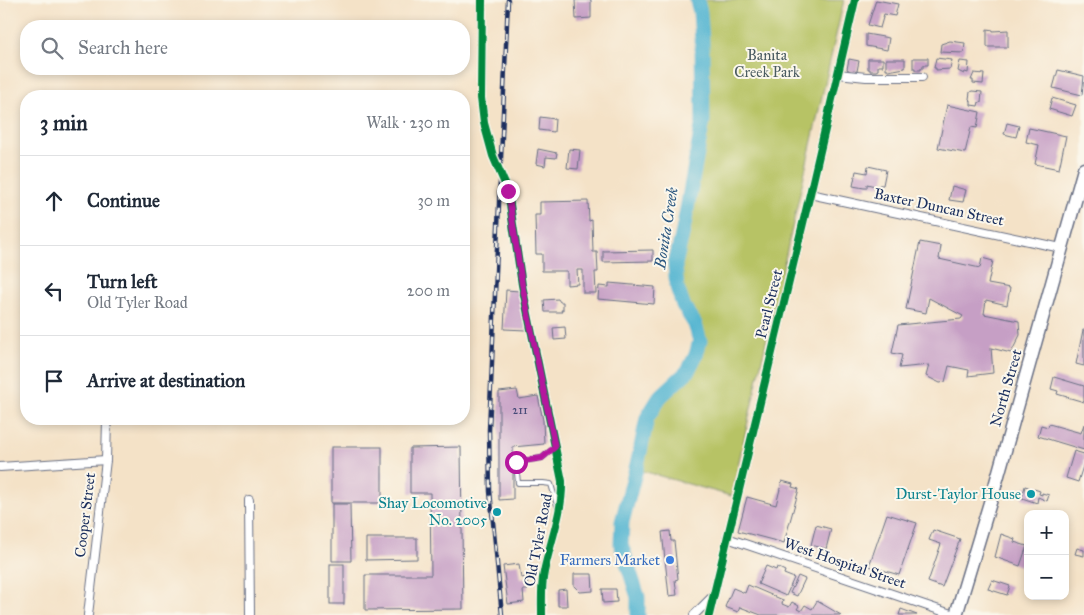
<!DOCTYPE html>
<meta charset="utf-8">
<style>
body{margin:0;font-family:"IM FELL Great Primer",serif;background:#f6f6f7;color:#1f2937}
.controls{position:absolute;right:15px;bottom:15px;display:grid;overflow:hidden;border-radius:10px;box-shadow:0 2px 8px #0003}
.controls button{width:45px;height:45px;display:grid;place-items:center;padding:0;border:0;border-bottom:1px solid #e0e1e3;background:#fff;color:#1f2937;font:25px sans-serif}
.stop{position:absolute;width:15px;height:15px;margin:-11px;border:4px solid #b5179e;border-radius:50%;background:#fff}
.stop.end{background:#b5179e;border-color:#fff;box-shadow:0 1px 5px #0008}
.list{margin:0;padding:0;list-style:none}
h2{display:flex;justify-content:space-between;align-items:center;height:65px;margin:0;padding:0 20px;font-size:21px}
h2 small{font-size:16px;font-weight:400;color:#747a83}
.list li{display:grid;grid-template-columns:32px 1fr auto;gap:15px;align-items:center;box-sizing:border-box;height:90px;padding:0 20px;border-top:1px solid #e0e1e3}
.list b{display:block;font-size:19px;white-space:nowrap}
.list p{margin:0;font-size:16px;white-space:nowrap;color:#747a83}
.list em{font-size:16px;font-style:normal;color:#747a83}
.icon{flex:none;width:28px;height:28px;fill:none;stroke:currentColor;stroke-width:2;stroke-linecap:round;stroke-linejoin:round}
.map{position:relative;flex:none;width:1084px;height:615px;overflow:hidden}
.search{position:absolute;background:#fff;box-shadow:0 2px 8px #0003;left:20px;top:20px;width:450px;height:55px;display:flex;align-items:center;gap:12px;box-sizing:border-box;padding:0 18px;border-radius:20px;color:#747a83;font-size:19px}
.panel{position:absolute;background:#fff;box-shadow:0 2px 8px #0003;left:20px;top:90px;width:450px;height:335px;border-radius:20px}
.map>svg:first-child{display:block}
.green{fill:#b7c365;stroke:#697962}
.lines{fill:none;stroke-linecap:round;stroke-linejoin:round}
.river{stroke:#51b4d0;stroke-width:15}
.building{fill:#c69fc5}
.service-casing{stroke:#676e83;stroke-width:6}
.minor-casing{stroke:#676e83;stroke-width:10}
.primary-casing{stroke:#676e83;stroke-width:15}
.service{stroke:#fff;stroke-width:4}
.minor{stroke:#fff;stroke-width:8}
.primary{stroke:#fff;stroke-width:12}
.rail-casing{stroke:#1b2f5e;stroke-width:4.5}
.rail{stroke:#fbf7ec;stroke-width:2.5;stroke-dasharray:8;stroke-linecap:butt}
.cycleway-casing{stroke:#fbf7ec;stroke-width:11}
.cycleway{stroke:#00873e;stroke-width:8}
.route{stroke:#b5179e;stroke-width:6}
.culture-dot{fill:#0f9aa8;stroke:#fbf7ec;stroke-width:2}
.shop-dot{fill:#3f7fe0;stroke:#fbf7ec;stroke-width:2}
.labels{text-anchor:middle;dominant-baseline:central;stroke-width:4;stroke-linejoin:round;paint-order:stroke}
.number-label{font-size:12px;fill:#464b78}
.park-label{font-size:15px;fill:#4a5b60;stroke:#fbf7ec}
.street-label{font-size:15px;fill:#1b2f5e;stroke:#fbf7ec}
.culture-label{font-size:15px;fill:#0d838f;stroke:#fbf7ec;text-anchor:end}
.shop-label{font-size:15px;fill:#366cbe;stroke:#fbf7ec;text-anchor:end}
.water-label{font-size:16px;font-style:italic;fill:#2b5780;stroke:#fbf7ec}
</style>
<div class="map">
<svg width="1084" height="615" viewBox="0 0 1084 615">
<rect width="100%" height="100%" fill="#fbf7ec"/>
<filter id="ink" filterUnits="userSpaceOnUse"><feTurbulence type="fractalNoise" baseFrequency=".02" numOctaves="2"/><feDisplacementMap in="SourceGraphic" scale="10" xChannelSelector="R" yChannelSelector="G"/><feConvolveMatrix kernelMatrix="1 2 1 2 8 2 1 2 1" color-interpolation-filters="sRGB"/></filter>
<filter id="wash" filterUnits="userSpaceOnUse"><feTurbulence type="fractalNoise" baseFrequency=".0096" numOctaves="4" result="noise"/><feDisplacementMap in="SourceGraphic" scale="20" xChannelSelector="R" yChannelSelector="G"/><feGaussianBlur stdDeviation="1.12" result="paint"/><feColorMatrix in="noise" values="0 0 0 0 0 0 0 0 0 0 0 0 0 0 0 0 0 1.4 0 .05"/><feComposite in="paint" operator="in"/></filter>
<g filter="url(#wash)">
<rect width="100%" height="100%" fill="#f4e2c7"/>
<path class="green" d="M700 0H844L731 496 639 470C642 456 643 429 649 417 662 389 702 375 702 341 702 326 691 315 685 303 680 291 680 278 679 265L707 122 705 53 702 10Z"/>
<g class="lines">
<polyline class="river" points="638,615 638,597 621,544 622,522 639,457 647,418 660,397 688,371 696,355 700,341 695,324 683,305 677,287 675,265 683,231 703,121 702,40 700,12 697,0"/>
</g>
<g id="blocks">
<g class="building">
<polygon points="575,0 591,0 591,18 576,19"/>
<polygon points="876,0 898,4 895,16 884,14 880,28 868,25"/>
<polygon points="987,29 993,30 993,31 1008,30 1008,47 987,47"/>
<polygon points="866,34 889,38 887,50 866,46"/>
<polygon points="950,41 965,43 964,53 940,52 941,44"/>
<polygon points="913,58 928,58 928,65 923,65 923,68 921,68 921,70 915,70 915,68 913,68"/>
<polygon points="936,58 952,60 950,69 936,70 936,68 934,68"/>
<polygon points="849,59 859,61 857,71 854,73 847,69"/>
<polygon points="868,59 883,59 883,66 878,66 878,70 876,71 870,71 870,69 868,69"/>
<polygon points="886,59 905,59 905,68 888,71 888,69 886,69"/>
<polygon points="960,61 969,62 968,73 965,72 964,74 958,71"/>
<polygon points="1058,70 1084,76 1082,95 1053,88"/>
<polygon points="974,73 984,74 983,84 973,83 973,80 971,80"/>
<polygon points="972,91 982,92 981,103 979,102 978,106 971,105 971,101 969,99 970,92"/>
<polygon points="1052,98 1076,105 1072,116 1049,109"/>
<polygon points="947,105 980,112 977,128 971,127 965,153 938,148"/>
<polygon points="540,117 555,119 554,132 539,130"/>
<polygon points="1007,123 1019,126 1016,137 1004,134"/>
<polygon points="1029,128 1066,136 1059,169 1035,164 1039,145 1026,142"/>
<polygon points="538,149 557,153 556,158 546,157 545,166 536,164"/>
<polygon points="569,149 580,150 578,169 567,168"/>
<polygon points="868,166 886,170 883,185 879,185 879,187 867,184 867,188 864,188 853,186 856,171 867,173"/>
<polygon points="952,186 966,190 963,202 949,200"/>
<polygon points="588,201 589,221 592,220 593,252 597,252 598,272 595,272 596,293 583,293 583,270 577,270 578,284 567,285 567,271 542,271 542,254 536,254 535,215 540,215 540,202"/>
<polygon points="920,242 941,246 939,259 980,268 982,258 993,261 988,284 1010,288 1007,305 986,300 984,314 1019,321 1020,335 1011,353 991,348 993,373 968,376 969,370 949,366 945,382 940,383 926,376 929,365 899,368 902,355 892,353 898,325 961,319 963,316 929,298 926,313 906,309"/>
<polygon points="653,250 653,261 603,262 603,251"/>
<polygon points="609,283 655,287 654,304 598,299 599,286 609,287"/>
<polygon points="506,290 519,291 526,330 504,329"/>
<polygon points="558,299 560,302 563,302 563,310 561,310 562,312 545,312 544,300"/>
<polygon points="565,327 566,339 554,340 553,328"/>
<polygon points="1083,330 1084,330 1084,366 1076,364"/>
<polygon points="1054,377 1084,386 1084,402 1057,394 1058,391 1051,389"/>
<polygon points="517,390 519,399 538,396 543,420 544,444 513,447 513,499 499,500 499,392"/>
<polygon points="1049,424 1081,433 1084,424 1084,450 1038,436 1041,425 1048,427"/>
<rect x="331" y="447" width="51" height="56"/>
<polygon points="461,447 463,609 365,610 365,575 431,575 430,493 410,493 410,448"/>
<polygon points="1074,451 1084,454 1084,463 1078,482 1066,478"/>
<polygon points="782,481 793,484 792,487 799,489 784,543 738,531 747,497 776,505"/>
<polygon points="1025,486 1040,491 1039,494 1042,495 1042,493 1049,495 1047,501 1038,497 1037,503 1022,498"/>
<polygon points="332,504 350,504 351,561 332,561"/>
<polygon points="887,514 917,523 899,575 869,566"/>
<polygon points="816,525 831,529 826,549 811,545"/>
<polygon points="933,530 960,539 942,587 928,582 941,544 929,540"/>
<polygon points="670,531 671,541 674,541 678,579 675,580 677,595 669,596 662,532"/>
<polygon points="1001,534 1015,539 1014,542 1027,546 1020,566 995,557"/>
<polygon points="366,538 417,538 417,559 366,560"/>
<polygon points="1077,548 1084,550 1084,556 1075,554"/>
<rect x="330" y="564" width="14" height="40"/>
<polygon points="519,564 521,578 527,577 528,590 523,590 524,602 508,604 503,566"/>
<polygon points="766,566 776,570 777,567 785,571 784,574 794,578 786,596 758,584"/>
<polygon points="574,574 592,574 593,591 580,592 574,586"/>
<polygon points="798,576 805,579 797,596 790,593"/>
<polygon points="992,580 1010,586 1007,595 988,589"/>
<polygon points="748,585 783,600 782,604 789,607 792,602 799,606 797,609 801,611 805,605 812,609 817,601 841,615 761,615 740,607 738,612 725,607 733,588 745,593"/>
<polygon points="566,589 567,606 558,606 558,590"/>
<polygon points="602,589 616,589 617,602 603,603"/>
<polygon points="901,609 917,615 899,615"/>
</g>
</g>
</g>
<g filter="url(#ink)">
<use href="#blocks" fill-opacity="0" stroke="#676e83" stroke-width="1"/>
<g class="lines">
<g class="service-casing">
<polyline id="service" points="555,447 542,458 516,462 518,483 543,483 551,484 558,509"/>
</g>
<g class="minor-casing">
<g id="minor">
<path d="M482 0 481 98 484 123 493 156 508 191 522 285 562 481C563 512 550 542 544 572 541 586 542 601 542 615"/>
<polyline points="838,74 866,77 922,77"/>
<polyline points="810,194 1061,248"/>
<polyline points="0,467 106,460"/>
<polyline points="249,500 250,615"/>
<polyline points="727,538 954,615"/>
<polyline points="88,615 106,460 107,419"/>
<polyline points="694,615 713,596"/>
<polyline points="709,615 810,194 855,0"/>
</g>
</g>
<g class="primary-casing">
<polyline id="primary" points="956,615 995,486 1084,169"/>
</g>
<use href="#service" class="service"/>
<use href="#minor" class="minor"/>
<use href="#primary" class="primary"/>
<g class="rail-casing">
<polyline id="rail" points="502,615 490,491 489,430 508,0"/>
</g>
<use href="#rail" class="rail"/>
<g class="cycleway-casing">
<g id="cycleway">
<path d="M482 0 481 98 484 123 493 156 508 191 522 285 562 481C563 512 550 542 544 572 541 586 542 601 542 615"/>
<polyline points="709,615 810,194 855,0"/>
</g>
</g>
<use href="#cycleway" class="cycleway"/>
</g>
</g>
<g class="lines" filter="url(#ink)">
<polyline class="route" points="508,191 522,284 555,447 542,458 516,462"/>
</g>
<g class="culture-dot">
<circle cx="1031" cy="494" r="5"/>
<circle cx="497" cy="512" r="5"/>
</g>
<circle class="shop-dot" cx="670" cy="560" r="5"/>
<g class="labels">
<g class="number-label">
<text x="520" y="410">211</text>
</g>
<g class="park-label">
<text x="767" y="55">Banita<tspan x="767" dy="17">Creek Park</tspan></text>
</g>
<g class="street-label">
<text transform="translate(939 207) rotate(12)">Baxter Duncan Street</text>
<text transform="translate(769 304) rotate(-76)">Pearl Street</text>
<text transform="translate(1006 388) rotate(-74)">North Street</text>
<text transform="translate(85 515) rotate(-83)">Cooper Street</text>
<text transform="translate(538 540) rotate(-79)">Old Tyler Road</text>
<text transform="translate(845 563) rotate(19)">West Hospital Street</text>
</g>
<g class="culture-label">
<text x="1021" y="494">Durst-Taylor House</text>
<text x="487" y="503">Shay Locomotive<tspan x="487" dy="17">No. 2005</tspan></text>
</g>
<g class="shop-label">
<text x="660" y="560">Farmers Market</text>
</g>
<g class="water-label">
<text transform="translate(666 228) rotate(-81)">Bonita Creek</text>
</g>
</g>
</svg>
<div class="controls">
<button>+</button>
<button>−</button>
</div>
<div class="stop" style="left:516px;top:462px"></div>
<div class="stop end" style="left:508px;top:191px"></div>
<div class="search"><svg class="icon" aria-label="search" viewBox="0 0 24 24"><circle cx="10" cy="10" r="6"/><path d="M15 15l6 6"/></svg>Search here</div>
<section class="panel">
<h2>3 min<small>Walk · 230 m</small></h2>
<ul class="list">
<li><svg class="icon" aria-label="ahead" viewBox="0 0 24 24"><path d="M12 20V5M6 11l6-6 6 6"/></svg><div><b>Continue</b></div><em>30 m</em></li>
<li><svg class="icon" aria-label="left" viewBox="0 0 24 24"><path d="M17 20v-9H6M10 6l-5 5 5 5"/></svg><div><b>Turn left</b><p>Old Tyler Road</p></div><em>200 m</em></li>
<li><svg class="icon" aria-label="arrive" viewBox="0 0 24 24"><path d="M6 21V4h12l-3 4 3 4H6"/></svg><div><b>Arrive at destination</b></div></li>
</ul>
</section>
</div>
